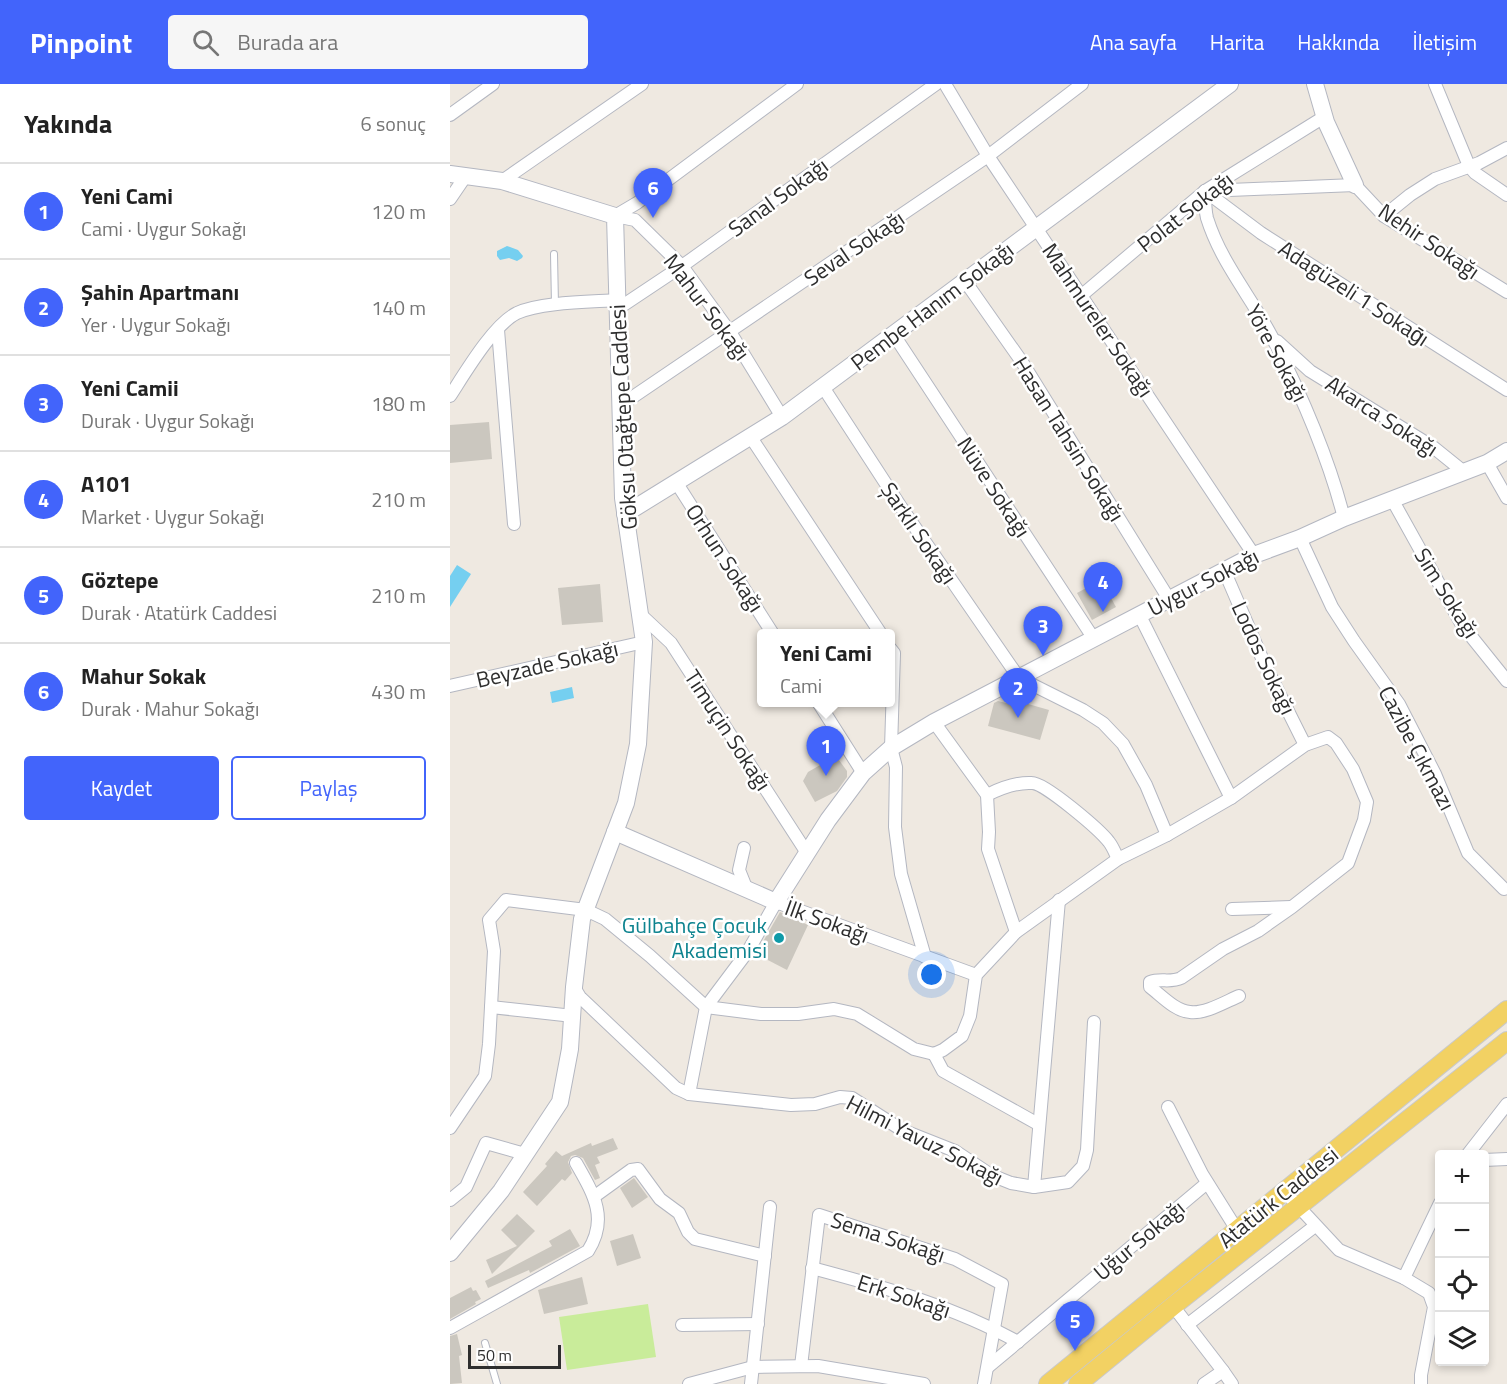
<!DOCTYPE html>
<html lang="tr">
<meta charset="utf-8">
<style>
body{margin:0;font-family:"Titillium Web",sans-serif;background:#f6f6f6;color:#222}
.controls{position:absolute;right:18px;bottom:18px;display:grid;overflow:hidden;border-radius:6px;box-shadow:0 3px 9px #0003}
.controls button{width:54px;height:54px;display:grid;place-items:center;padding:0;border:0;border-bottom:2px solid #e0e0e0;background:#fff;color:#222;font:30px sans-serif}
.scale{position:absolute;left:18px;bottom:15px;width:93px;box-sizing:border-box;padding-left:6px;border:3px solid #2e2e2e;border-top:0;font-size:16px;line-height:21px;white-space:nowrap;color:#2e2e2e;-webkit-text-stroke:4px #fff;paint-order:stroke}
.you{position:absolute;left:482px;top:891px;width:21px;height:21px;margin:-15px;border:4px solid #fff;border-radius:50%;background:#1a73e8;box-shadow:0 0 0 9px #1a73e833}
.badge{display:grid;place-items:center;width:39px;height:39px;border-radius:50%;background:#4264fb;color:#fff;font-size:20px;font-weight:700}
.pin{position:absolute;translate:-50% -50px;filter:drop-shadow(0 2px 3px #0008)}
.pin::after{content:'';position:absolute;top:32px;width:21px;height:18px;background:inherit;clip-path:polygon(0 0,100% 0,50% 100%)}
.popup{position:absolute;left:307px;top:545px;width:138px;height:78px;box-sizing:border-box;display:grid;place-content:center;border-radius:6px;background:#fff;filter:drop-shadow(0 2px 4px #0005);font-size:20px;white-space:nowrap;color:#767676}
.popup b{font-size:22px;color:#222}
.popup::after{content:'';position:absolute;left:50%;top:100%;margin-left:-12px;border:12px solid transparent;border-top-color:#fff}
.list{margin:0;padding:0;list-style:none}
h2{display:flex;justify-content:space-between;align-items:center;height:78px;margin:0;padding:0 24px;font-size:26px}
h2 small{font-size:20px;font-weight:400;color:#767676}
.list li{display:grid;grid-template-columns:39px 1fr auto;gap:18px;align-items:center;box-sizing:border-box;height:96px;padding:0 24px;border-top:2px solid #e0e0e0}
.list b{display:block;font-size:22px;white-space:nowrap}
.list p{margin:0;font-size:20px;white-space:nowrap;color:#767676}
.list em{font-size:20px;font-style:normal;color:#767676}
.actions{display:flex;gap:12px;padding:18px 24px}
.actions a{flex:1;padding:14px 0;border:2px solid #4264fb;border-radius:6px;text-align:center;font-size:21px;color:#4264fb}
.actions .main{background:#4264fb;color:#fff}
.icon{flex:none;width:33px;height:33px;fill:none;stroke:currentColor;stroke-width:2;stroke-linecap:round;stroke-linejoin:round}
.map{position:relative;flex:none;width:1057px;height:1300px;overflow:hidden}
header{display:flex;align-items:center;gap:36px;box-sizing:border-box;height:84px;padding:0 30px;background:#4264fb;color:#fff}
header strong{font-size:28px}
nav{display:flex;gap:33px;margin-inline-start:auto;font-size:21px}
.search{width:420px;height:54px;background:#f6f6f6;display:flex;align-items:center;gap:15px;box-sizing:border-box;padding:0 21px;border-radius:6px;color:#767676;font-size:22px}
main{display:flex}
aside{flex:1;background:#fff}
.map>svg:first-child{display:block}
.pitch{fill:#c9ec9a}
.water{fill:#75cff0}
.building{fill:#cbc7bf}
.lines{fill:none;stroke-linecap:round;stroke-linejoin:round}
.lane-casing{stroke:#b4b7c1;stroke-width:8}
.street-casing{stroke:#b4b7c1;stroke-width:14}
.secondary-casing{stroke:#b4b7c1;stroke-width:18}
.primary-casing{stroke:#c9c9c9;stroke-width:20}
.lane{stroke:#fff;stroke-width:6}
.street{stroke:#fff;stroke-width:12}
.secondary{stroke:#fff;stroke-width:16}
.primary{stroke:#f2d163;stroke-width:18}
.culture-dot{fill:#0f9aa8;stroke:#fff;stroke-width:2}
.labels{text-anchor:middle;dominant-baseline:central;stroke-width:5;stroke-linejoin:round;paint-order:stroke}
.street-label{font-size:22px;fill:#2e2e2e;stroke:#fff}
.culture-label{font-size:22px;fill:#0d838f;stroke:#fff;text-anchor:end}
</style>
<header>
<strong>Pinpoint</strong>
<div class="search"><svg class="icon" aria-label="search" viewBox="0 0 24 24"><circle cx="10" cy="10" r="6"/><path d="M15 15l6 6"/></svg>Burada ara</div>
<nav><a>Ana sayfa</a><a>Harita</a><a>Hakkında</a><a>İletişim</a></nav>
</header>
<main>
<aside>
<h2>Yakında<small>6 sonuç</small></h2>
<ul class="list">
<li><span class="badge">1</span><div><b>Yeni Cami</b><p>Cami · Uygur Sokağı</p></div><em>120 m</em></li>
<li><span class="badge">2</span><div><b>Şahin Apartmanı</b><p>Yer · Uygur Sokağı</p></div><em>140 m</em></li>
<li><span class="badge">3</span><div><b>Yeni Camii</b><p>Durak · Uygur Sokağı</p></div><em>180 m</em></li>
<li><span class="badge">4</span><div><b>A101</b><p>Market · Uygur Sokağı</p></div><em>210 m</em></li>
<li><span class="badge">5</span><div><b>Göztepe</b><p>Durak · Atatürk Caddesi</p></div><em>210 m</em></li>
<li><span class="badge">6</span><div><b>Mahur Sokak</b><p>Durak · Mahur Sokağı</p></div><em>430 m</em></li>
</ul>
<div class="actions"><a class="main">Kaydet</a><a>Paylaş</a></div>
</aside>
<div class="map">
<svg width="1057" height="1300" viewBox="0 0 1057 1300">
<rect width="100%" height="100%" fill="#efe9e1"/>
<polygon class="pitch" points="198,1220 206,1273 117,1286 109,1233"/>
<g class="water">
<polygon points="57,162 68,166 73,172 72,174 67,177 59,174 50,176 47,172 47,167"/>
<polygon points="7,481 21,490 0,523 0,492"/>
<polygon points="122,603 124,614 102,619 100,608"/>
</g>
<g class="building">
<polygon points="39,338 42,375 0,379 0,341"/>
<polygon points="651,496 666,523 642,536 627,509"/>
<polygon points="150,500 153,538 112,541 108,504"/>
<polygon points="561,615 599,626 590,656 538,642 544,619 548,617 560,620"/>
<polygon points="386,672 397,687 397,693 387,707 365,718 353,697 358,688"/>
<polygon points="330,828 358,841 337,886 306,870"/>
<polygon points="163,1054 168,1065 147,1073 150,1079 145,1081 150,1094 145,1096 133,1074 125,1071 121,1072 118,1078 122,1089 115,1097 112,1095 87,1122 73,1108 97,1082 95,1080 106,1067 112,1072 141,1059 142,1062"/>
<polygon points="184,1094 198,1113 182,1124 170,1104"/>
<polygon points="67,1130 85,1147 42,1190 36,1176 67,1162 51,1146"/>
<polygon points="120,1145 130,1162 80,1189 79,1186 38,1204 35,1197 102,1162 99,1157"/>
<polygon points="183,1150 191,1174 167,1182 160,1157"/>
<polygon points="132,1193 138,1220 94,1230 88,1206"/>
<polygon points="21,1203 23,1207 26,1206 31,1215 25,1218 26,1220 0,1235 0,1214"/>
<polygon points="7,1250 12,1271 9,1272 12,1299 0,1300 0,1252"/>
</g>
<g class="lines">
<g class="lane-casing">
<g id="lane">
<polyline points="104,170 105,221"/>
<polyline points="35,1259 47,1300"/>
</g>
</g>
<g class="street-casing">
<g id="street">
<polyline points="495,0 538,72 804,471"/>
<polyline points="985,0 1019,82 1025,89 1057,111"/>
<polyline points="0,31 43,0"/>
<polyline points="52,97 192,0"/>
<polyline points="755,107 811,149 1057,306"/>
<path d="M755 107C755 116 755 126 757 134 771 179 802 214 823 255 852 312 878 372 894 434"/>
<polyline points="755,107 905,101 934,132 1057,208"/>
<polyline points="0,115 15,93"/>
<polyline points="165,132 185,136 232,182 280,248 332,333"/>
<polyline points="165,132 187,119 347,0"/>
<polyline points="934,132 960,111 985,95 1029,79 1057,64"/>
<polyline points="515,197 572,278 719,515"/>
<polyline points="632,211 755,107 874,33"/>
<polyline points="169,224 232,182 486,0"/>
<polyline points="48,246 64,440"/>
<polyline points="444,251 644,555"/>
<polyline points="827,257 860,287 983,363 1014,388"/>
<polyline points="373,303 451,423 569,594 633,626 653,639 673,660 696,701 717,751"/>
<path d="M0 312C15 289 43 241 67 229 91 218 140 218 168 216"/>
<polyline points="171,321 538,72 632,0"/>
<polyline points="300,352 431,550"/>
<polyline points="1037,379 1057,414"/>
<polyline points="226,398 323,550"/>
<polyline points="943,417 1012,541 1057,597"/>
<polyline points="850,454 882,523 904,557 949,620 985,690 1018,769 1054,805"/>
<polyline points="774,486 815,581 855,661"/>
<polyline points="190,530 221,559 357,769"/>
<polyline points="689,530 781,714"/>
<polyline points="440,564 444,569 441,664 446,683 445,743 451,790 475,873"/>
<polyline points="0,602 194,558"/>
<polyline points="368,618 413,689"/>
<polyline points="484,638 537,711 539,748 538,765 566,848"/>
<path d="M537 711C551 704 566 698 582 699 595 699 650 746 659 758 663 763 665 769 668 775"/>
<polyline points="294,764 289,786 297,806"/>
<polyline points="782,825 841,823"/>
<polyline points="124,903 130,913 226,1004 239,1010 341,1021 365,1020 390,1013 402,1014 452,1046 505,1067 541,1091 561,1099 584,1103 618,1098 633,1082 637,1066 644,938"/>
<polyline points="41,923 123,932"/>
<polyline points="484,970 493,987 588,1040"/>
<polyline points="239,1010 256,923 298,867 326,818 526,891"/>
<polyline points="718,1023 752,1090 787,1146"/>
<path d="M0 1044 35 992 39 960 44 867 39 836 56 816 136 826 155 835 200 872 256 923 311 930H348L384 925 407 930 464 965 484 970 493 966 512 952 520 932 526 891 566 848 668 775 717 751 781 714 855 661 878 653 886 659 903 685 917 718 914 736 898 779 842 823 808 847 773 865 731 894C721 899 710 894 700 898V903C711 911 725 927 740 928 755 930 775 918 789 912"/>
<polyline points="1018,1070 1057,1020"/>
<polyline points="1034,1076 1057,1075"/>
<polyline points="584,1103 609,816"/>
<polyline points="835,1108 889,1166 954,1194 979,1209 984,1223 971,1291 971,1300"/>
<polyline points="145,1112 181,1086 188,1085 210,1115 229,1129 238,1148 245,1155 315,1172"/>
<polyline points="0,1116 16,1103 36,1059 75,1070"/>
<path d="M362 1184C433 1203 503 1222 568 1258"/>
<polyline points="954,1194 990,1119"/>
<polyline points="723,1222 773,1287 754,1300"/>
<polyline points="232,1241 308,1240"/>
<polyline points="737,1241 865,1142"/>
<path d="M0 1244 138 1167C159 1134 143 1109 126 1079"/>
<polyline points="351,1282 369,1131 505,1175 552,1200 534,1300"/>
<polyline points="538,1283 757,1099"/>
<polyline points="773,1287 782,1300"/>
<polyline points="239,1300 303,1283 368,1282 474,1300"/>
<polyline points="301,1300 320,1123"/>
</g>
</g>
<g class="secondary-casing">
<g id="secondary">
<polyline points="865,0 876,38 905,101"/>
<polyline points="0,90 52,97 165,132 173,414 194,558 188,660 176,719 132,835 124,903 120,965 110,1018 51,1107 0,1169"/>
<polyline points="175,430 332,333 780,0"/>
<polyline points="165,748 326,818 378,736 413,689 441,664 484,638 804,471 850,454 894,434 1037,379 1057,367"/>
</g>
</g>
<g class="primary-casing">
<g id="primary">
<polyline points="598,1300 1057,926"/>
<polyline points="628,1300 723,1222 1057,957"/>
</g>
</g>
<use href="#lane" class="lane"/>
<use href="#street" class="street"/>
<use href="#secondary" class="secondary"/>
<use href="#primary" class="primary"/>
</g>
<circle class="culture-dot" cx="329" cy="854" r="6"/>
<g class="labels">
<g class="street-label">
<text transform="translate(328 113) rotate(-36)">Sanal Sokağı</text>
<text transform="translate(735 128) rotate(-38)">Polat Sokağı</text>
<text transform="translate(979 157) rotate(34)">Nehir Sokağı</text>
<text transform="translate(404 164) rotate(-34)">Seval Sokağı</text>
<text transform="translate(904 209) rotate(33)">Adagüzeli 1 Sokaḡı</text>
<text transform="translate(482 222) rotate(-37)">Pembe Hanım Sokağı</text>
<text transform="translate(257 223) rotate(53)">Mahur Sokağı</text>
<text transform="translate(648 236) rotate(56)">Mahmureler Sokağı</text>
<text transform="translate(827 269) rotate(62)">Yöre Sokağı</text>
<text transform="translate(932 332) rotate(33)">Akarca Sokağı</text>
<text transform="translate(173 333) rotate(-93)">Göksu Otağtepe Caddesi</text>
<text transform="translate(619 355) rotate(58)">Hasan Tahsin Sokağı</text>
<text transform="translate(544 403) rotate(57)">Nüve Sokağı</text>
<text transform="translate(469 449) rotate(56)">Şarklı Sokağı</text>
<text transform="translate(275 474) rotate(57)">Orhun Sokağı</text>
<text transform="translate(753 498) rotate(-27)">Uygur Sokağı</text>
<text transform="translate(997 509) rotate(58)">Sim Sokağı</text>
<text transform="translate(814 574) rotate(65)">Lodos Sokağı</text>
<text transform="translate(97 580) rotate(-13)">Beyzade Sokağı</text>
<text transform="translate(278 646) rotate(57)">Timuçin Sokağı</text>
<text transform="translate(967 664) rotate(62)">Cazibe Çıkmazı</text>
<text transform="translate(377 837) rotate(20)">İlk Sokağı</text>
<text transform="translate(475 1056) rotate(27)">Hilmi Yavuz Sokağı</text>
<text transform="translate(828 1113) rotate(-39)">Atatürk Caddesi</text>
<text transform="translate(438 1153) rotate(18)">Sema Sokağı</text>
<text transform="translate(689 1156) rotate(-40)">Uğur Sokağı</text>
<text transform="translate(454 1212) rotate(18)">Erk Sokağı</text>
</g>
<g class="culture-label">
<text x="317" y="841">Gülbahçe Çocuk<tspan x="317" dy="25">Akademisi</tspan></text>
</g>
</g>
</svg>
<div class="controls">
<button>+</button>
<button>−</button>
<button><svg class="icon" aria-label="locate" viewBox="0 0 24 24"><circle cx="12" cy="12" r="6"/><path d="M12 2v4M12 18v4M2 12h4M18 12h4"/></svg></button>
<button><svg class="icon" aria-label="layers" viewBox="0 0 24 24"><path d="M12 4l9 5-9 5-9-5zM3 14l9 5 9-5"/></svg></button>
</div>
<div class="scale">50 m</div>
<div class="you"></div>
<div class="pin badge" style="left:376px;top:692px">1</div>
<div class="popup"><b>Yeni Cami</b>Cami</div>
<div class="pin badge" style="left:568px;top:634px">2</div>
<div class="pin badge" style="left:593px;top:572px">3</div>
<div class="pin badge" style="left:653px;top:528px">4</div>
<div class="pin badge" style="left:625px;top:1267px">5</div>
<div class="pin badge" style="left:203px;top:134px">6</div>
</div>
</main>
